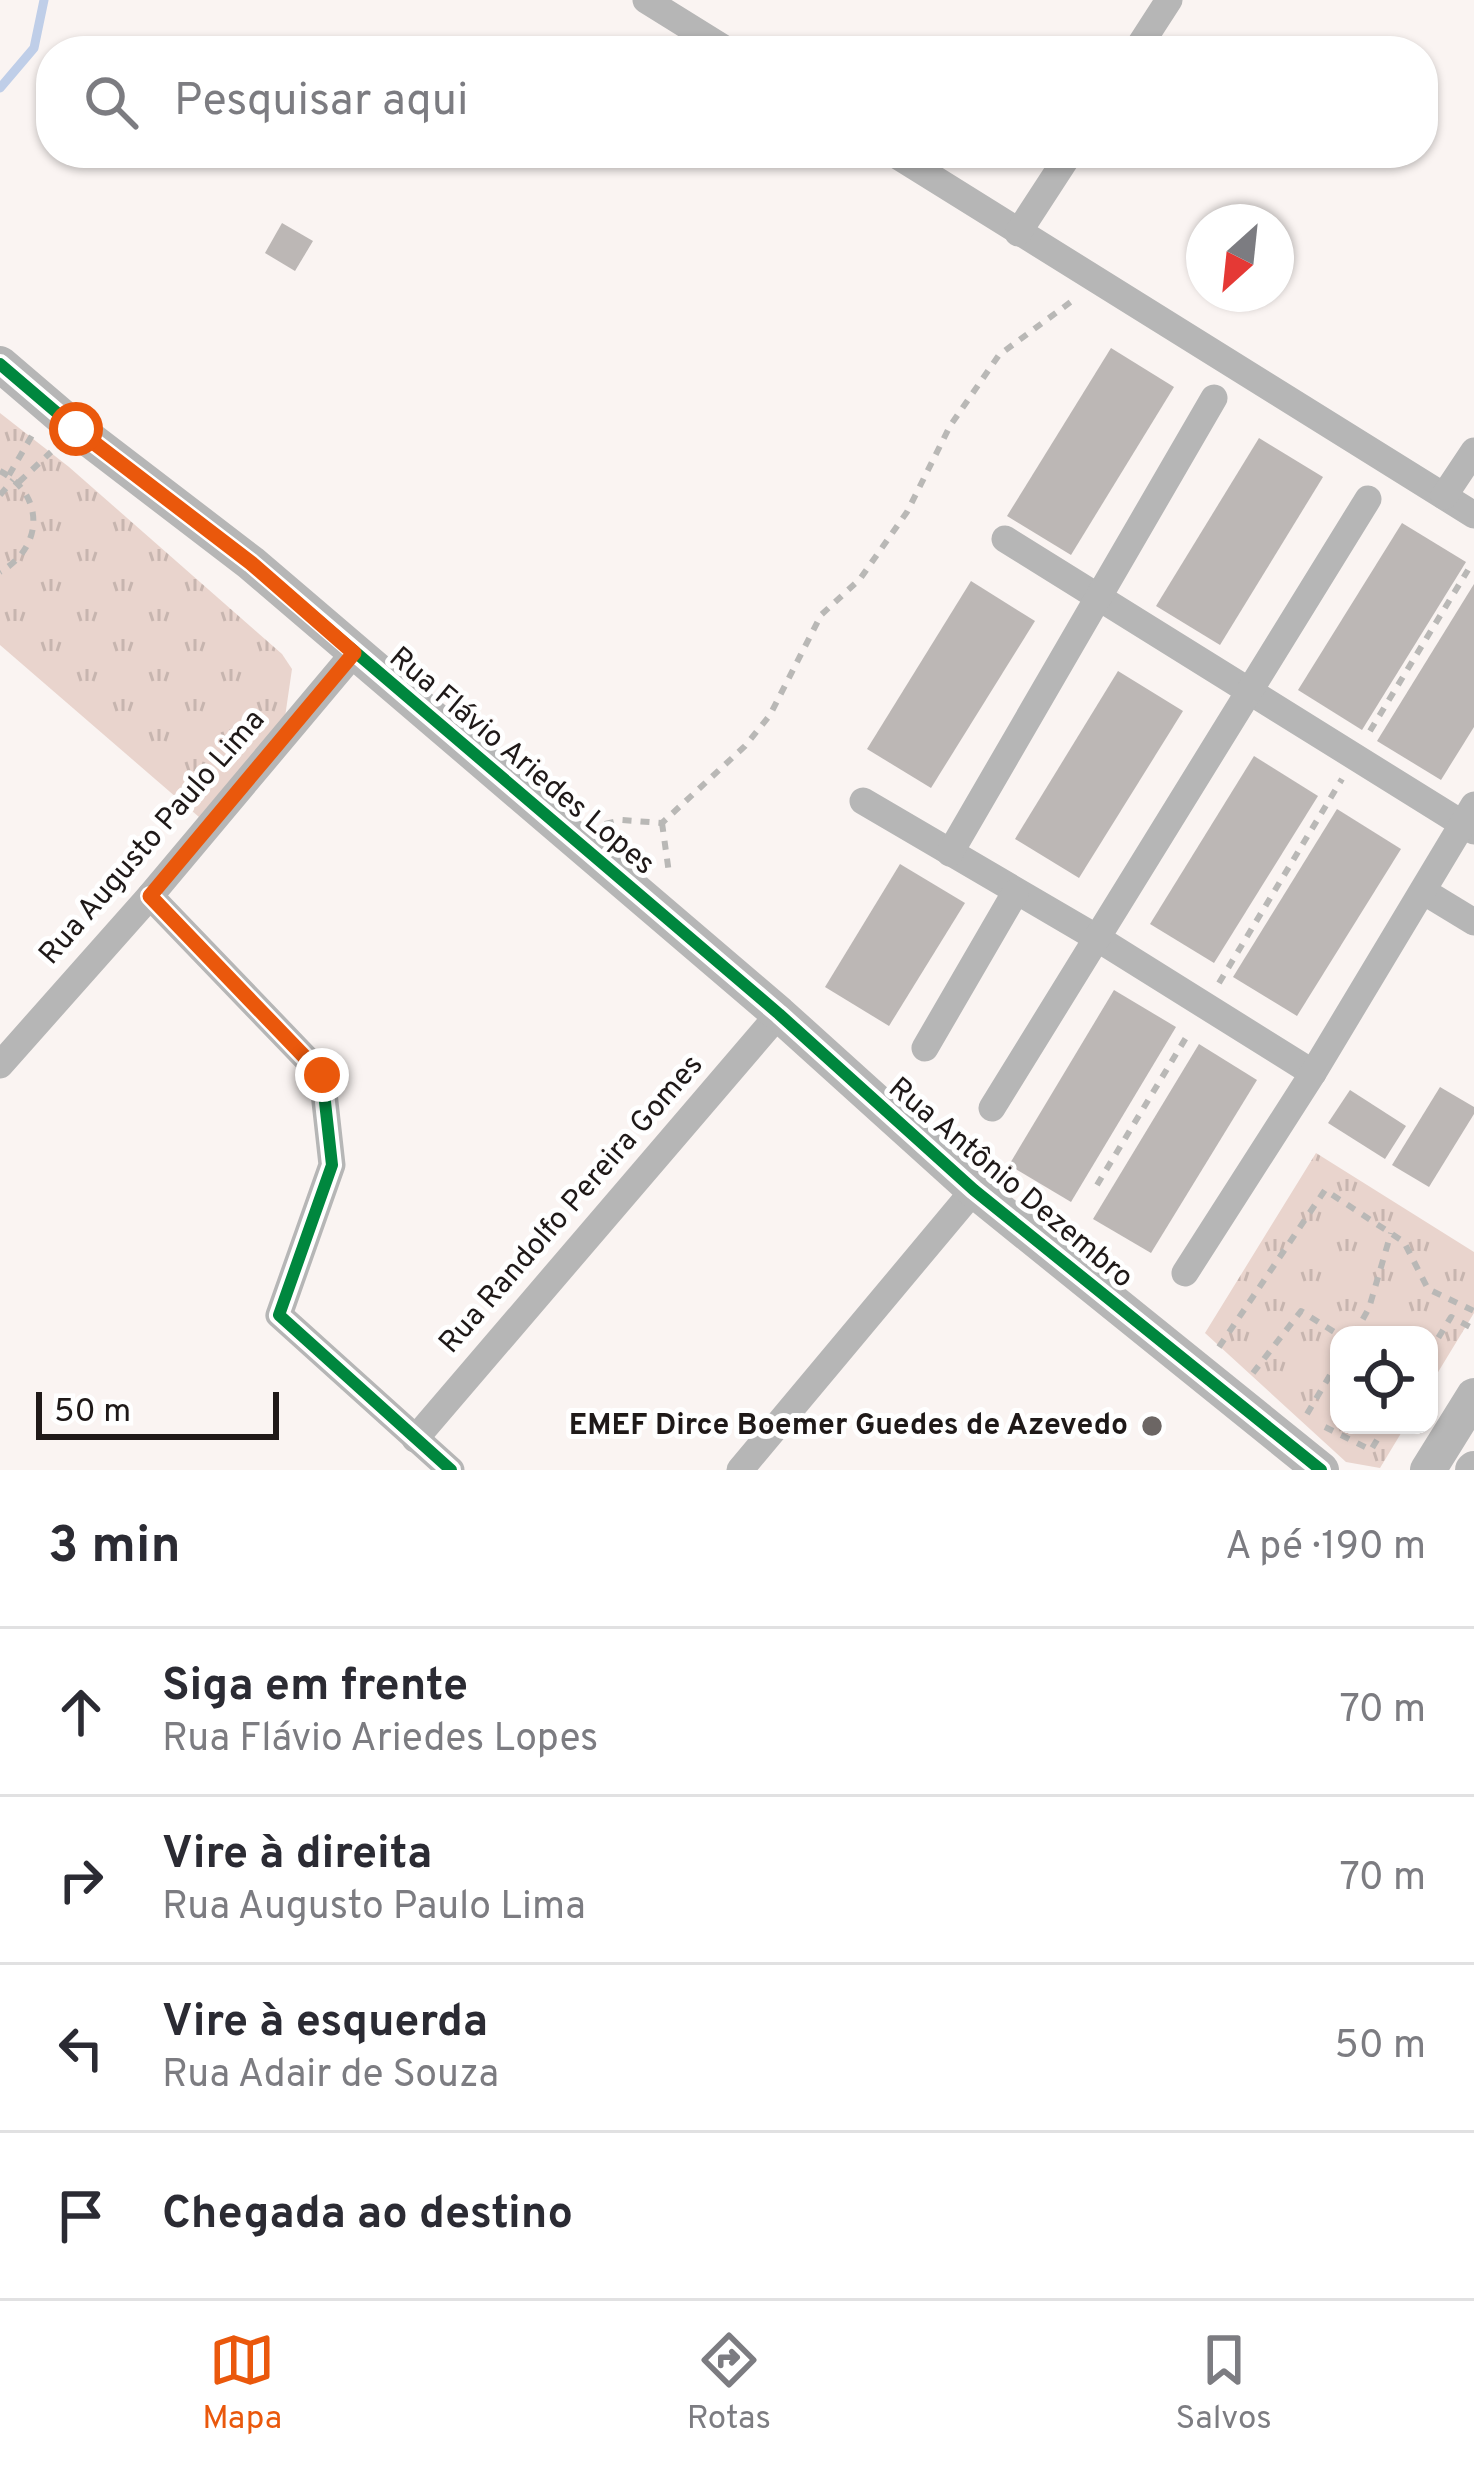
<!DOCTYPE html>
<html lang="pt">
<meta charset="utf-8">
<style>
body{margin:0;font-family:Overpass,sans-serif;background:#f2f2f3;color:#2b2b33}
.controls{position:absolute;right:36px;bottom:36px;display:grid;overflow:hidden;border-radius:24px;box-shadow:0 3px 9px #0004}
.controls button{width:108px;height:108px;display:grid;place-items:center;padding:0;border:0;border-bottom:3px solid #e1e1e2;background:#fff;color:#2b2b33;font:60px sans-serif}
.compass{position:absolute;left:1186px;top:204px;width:108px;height:108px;border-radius:50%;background:#fff;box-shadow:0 3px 9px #0004;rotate:207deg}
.scale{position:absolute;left:36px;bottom:30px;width:243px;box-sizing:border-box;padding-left:12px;border:6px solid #1f1918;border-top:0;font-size:33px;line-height:42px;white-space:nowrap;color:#1f1918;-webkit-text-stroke:9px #fff;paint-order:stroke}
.stop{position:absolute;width:36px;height:36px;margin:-27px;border:9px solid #ea580c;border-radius:50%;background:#fff}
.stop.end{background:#ea580c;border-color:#fff;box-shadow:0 3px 12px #0008}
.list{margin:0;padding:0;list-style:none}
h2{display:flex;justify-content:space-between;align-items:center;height:156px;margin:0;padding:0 48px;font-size:51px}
h2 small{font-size:39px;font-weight:400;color:#7c7c81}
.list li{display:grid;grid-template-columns:78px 1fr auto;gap:36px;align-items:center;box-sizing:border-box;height:168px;padding:0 48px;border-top:3px solid #e1e1e2}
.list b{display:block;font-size:45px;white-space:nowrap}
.list p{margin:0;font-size:39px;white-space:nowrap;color:#7c7c81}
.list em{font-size:39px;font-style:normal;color:#7c7c81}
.icon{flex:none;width:66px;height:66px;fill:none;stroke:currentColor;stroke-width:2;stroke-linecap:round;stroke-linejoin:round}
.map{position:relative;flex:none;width:1474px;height:1470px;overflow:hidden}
.search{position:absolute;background:#fff;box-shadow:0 3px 9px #0004;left:36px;right:36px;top:36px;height:132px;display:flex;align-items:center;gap:30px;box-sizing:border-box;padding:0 42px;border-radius:48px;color:#7c7c81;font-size:45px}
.sheet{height:828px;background:#fff}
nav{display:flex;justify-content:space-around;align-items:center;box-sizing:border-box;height:168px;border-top:3px solid #e1e1e2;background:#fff;font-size:33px;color:#7c7c81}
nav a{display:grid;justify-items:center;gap:6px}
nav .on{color:#ea580c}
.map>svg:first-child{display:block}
.grass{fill:url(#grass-tufts)}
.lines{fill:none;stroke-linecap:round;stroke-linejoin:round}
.stream{stroke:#bfcee8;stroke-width:9}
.building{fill:#bcb7b5}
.path{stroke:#b9b8b6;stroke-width:6;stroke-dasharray:9 9;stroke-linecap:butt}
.minor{stroke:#b6b6b6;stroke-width:27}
.tertiary{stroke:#b6b6b6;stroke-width:36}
.cycleway-casing{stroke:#fff;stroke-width:20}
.cycleway{stroke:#00873e;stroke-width:12}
.route{stroke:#ea580c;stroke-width:15}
.poi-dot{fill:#6c6664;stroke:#fff;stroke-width:4.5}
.labels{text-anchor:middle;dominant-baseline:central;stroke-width:10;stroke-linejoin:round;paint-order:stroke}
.street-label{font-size:30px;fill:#1f1918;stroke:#fff}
.poi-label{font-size:30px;font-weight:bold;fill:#1f1918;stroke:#fff;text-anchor:end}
</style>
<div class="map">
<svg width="1474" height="1470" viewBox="0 0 1474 1470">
<defs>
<pattern id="grass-tufts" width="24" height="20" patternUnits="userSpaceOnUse" patternTransform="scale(3)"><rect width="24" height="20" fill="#e9d4cd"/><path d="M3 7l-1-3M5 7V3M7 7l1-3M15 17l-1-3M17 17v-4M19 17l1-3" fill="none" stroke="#c7b5af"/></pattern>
</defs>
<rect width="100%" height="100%" fill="#faf4f2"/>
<g class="grass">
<polygon points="0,413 69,467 282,654 292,669 285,717 199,817 0,645"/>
<polygon points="1316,1153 1474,1252 1474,1313 1429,1387 1429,1335 1339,1335 1339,1425 1406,1425 1380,1468 1346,1462 1205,1333"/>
</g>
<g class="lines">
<polyline class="stream" points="0,88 34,48 44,0"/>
</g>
<g class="building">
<polygon points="282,223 313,241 295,271 265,253"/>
<polygon points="1111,348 1174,387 1071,555 1007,516"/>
<polygon points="1259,438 1323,477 1220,645 1156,606"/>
<polygon points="1402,523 1466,562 1362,730 1298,690"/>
<polygon points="971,581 1035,621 931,788 867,749"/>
<polygon points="1474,584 1474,727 1441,780 1377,741"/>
<polygon points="1118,671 1183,711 1079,878 1015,839"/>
<polygon points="1254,756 1318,796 1214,963 1150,924"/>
<polygon points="1337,809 1401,849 1297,1016 1233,977"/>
<polygon points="900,864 965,903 889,1026 825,987"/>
<polygon points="1114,990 1176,1027 1071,1202 1009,1165"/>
<polygon points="1199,1044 1257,1080 1151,1253 1093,1219"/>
<polygon points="1440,1087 1474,1107 1474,1114 1429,1187 1392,1165"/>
<polygon points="1350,1090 1406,1126 1385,1159 1328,1123"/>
</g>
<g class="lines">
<g class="path">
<path d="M0 471C45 495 44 547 0 572"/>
<polyline points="9,475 34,432"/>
<polyline points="19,482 51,452"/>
<polyline points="0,495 13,480"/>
<polyline points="1370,731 1468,570"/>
<polyline points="662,823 669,873"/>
<polyline points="605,824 622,820 662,823 745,746 770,715 821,615 860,579 907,512 950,426 999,355 1072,301"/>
<polyline points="1219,983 1342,779"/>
<polyline points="1097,1185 1190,1031"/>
<polyline points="1354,1335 1369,1308 1391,1233"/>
<polyline points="1219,1347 1325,1190 1404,1242 1428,1289 1474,1311"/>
<polyline points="1429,1353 1451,1317 1474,1329"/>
<polyline points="1253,1373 1301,1311 1339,1335"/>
<polyline points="1307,1414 1339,1360"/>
<polyline points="1325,1427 1371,1450 1386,1425"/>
</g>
<g class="minor">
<polyline points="646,0 728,51"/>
<polyline points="1136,51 1169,0"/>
<polyline points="893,153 1474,515"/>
<polyline points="1018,233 1070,153"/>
<polyline points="1444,496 1474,451"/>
<polyline points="1005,539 1474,831"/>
<polyline points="863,801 1097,938 1313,1073"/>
<polyline points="950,853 1214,398"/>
<polyline points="1423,891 1474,922"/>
<polyline points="150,896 322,1075 332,1165 279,1315 451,1470"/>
<polyline points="925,1048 1015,893"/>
<polyline points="0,1065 150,896 354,653"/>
<polyline points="992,1108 1368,499"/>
<polyline points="1185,1273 1313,1073 1474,805"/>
<polyline points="415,1439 779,1014"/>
<polyline points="740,1470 974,1190"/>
</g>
<g class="tertiary">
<polyline points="0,364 76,429 251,563 779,1014 974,1190 1321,1470"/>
<polyline points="1428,1470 1474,1396"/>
<polyline points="1473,1470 1474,1469"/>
</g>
<g class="cycleway-casing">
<g id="cycleway">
<polyline points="0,364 76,429 251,563 779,1014 974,1190 1321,1470"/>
<polyline points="150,896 322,1075 332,1165 279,1315 451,1470"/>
</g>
</g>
<use href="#cycleway" class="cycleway"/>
</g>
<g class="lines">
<polyline class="route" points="76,429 251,563 354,653 150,896 322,1075"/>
</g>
<circle class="poi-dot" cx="1152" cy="1426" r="12"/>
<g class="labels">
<g class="street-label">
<text transform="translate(521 762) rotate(40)">Rua Flávio Ariedes Lopes</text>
<text transform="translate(153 838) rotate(-49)">Rua Augusto Paulo Lima</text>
<text transform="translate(1010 1184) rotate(40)">Rua Antônio Dezembro</text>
<text transform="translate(572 1205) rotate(-49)">Rua Randolfo Pereira Gomes</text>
</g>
<g class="poi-label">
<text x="1128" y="1426">EMEF Dirce Boemer Guedes de Azevedo</text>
</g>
</g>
</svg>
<div class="controls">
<button><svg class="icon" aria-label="locate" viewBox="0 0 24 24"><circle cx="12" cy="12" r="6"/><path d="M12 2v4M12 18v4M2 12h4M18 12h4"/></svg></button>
</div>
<svg class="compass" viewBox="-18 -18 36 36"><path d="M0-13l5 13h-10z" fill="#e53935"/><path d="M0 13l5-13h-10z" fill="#7c7c81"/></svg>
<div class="scale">50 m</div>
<div class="stop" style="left:76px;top:429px"></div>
<div class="stop end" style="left:322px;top:1075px"></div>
<div class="search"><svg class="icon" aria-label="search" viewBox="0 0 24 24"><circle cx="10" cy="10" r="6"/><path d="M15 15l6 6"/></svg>Pesquisar aqui</div>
</div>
<section class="sheet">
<h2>3 min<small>A pé · 190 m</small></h2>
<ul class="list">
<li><svg class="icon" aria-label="ahead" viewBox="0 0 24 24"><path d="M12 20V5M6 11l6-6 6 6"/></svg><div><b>Siga em frente</b><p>Rua Flávio Ariedes Lopes</p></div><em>70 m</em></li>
<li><svg class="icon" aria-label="right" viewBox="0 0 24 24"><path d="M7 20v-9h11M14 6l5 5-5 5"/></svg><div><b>Vire à direita</b><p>Rua Augusto Paulo Lima</p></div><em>70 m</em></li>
<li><svg class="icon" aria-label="left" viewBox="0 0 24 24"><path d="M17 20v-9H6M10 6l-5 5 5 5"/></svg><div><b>Vire à esquerda</b><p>Rua Adair de Souza</p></div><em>50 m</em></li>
<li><svg class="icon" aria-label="arrive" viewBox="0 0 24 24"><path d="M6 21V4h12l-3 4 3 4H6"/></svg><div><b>Chegada ao destino</b></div></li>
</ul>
</section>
<nav>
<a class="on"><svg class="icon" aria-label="map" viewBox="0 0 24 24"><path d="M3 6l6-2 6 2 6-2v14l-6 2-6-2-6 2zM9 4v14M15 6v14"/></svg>Mapa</a>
<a><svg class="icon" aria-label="directions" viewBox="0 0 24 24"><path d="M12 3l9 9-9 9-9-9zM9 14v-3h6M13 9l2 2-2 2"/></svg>Rotas</a>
<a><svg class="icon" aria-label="saved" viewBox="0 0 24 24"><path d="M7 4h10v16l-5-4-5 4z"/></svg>Salvos</a>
</nav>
